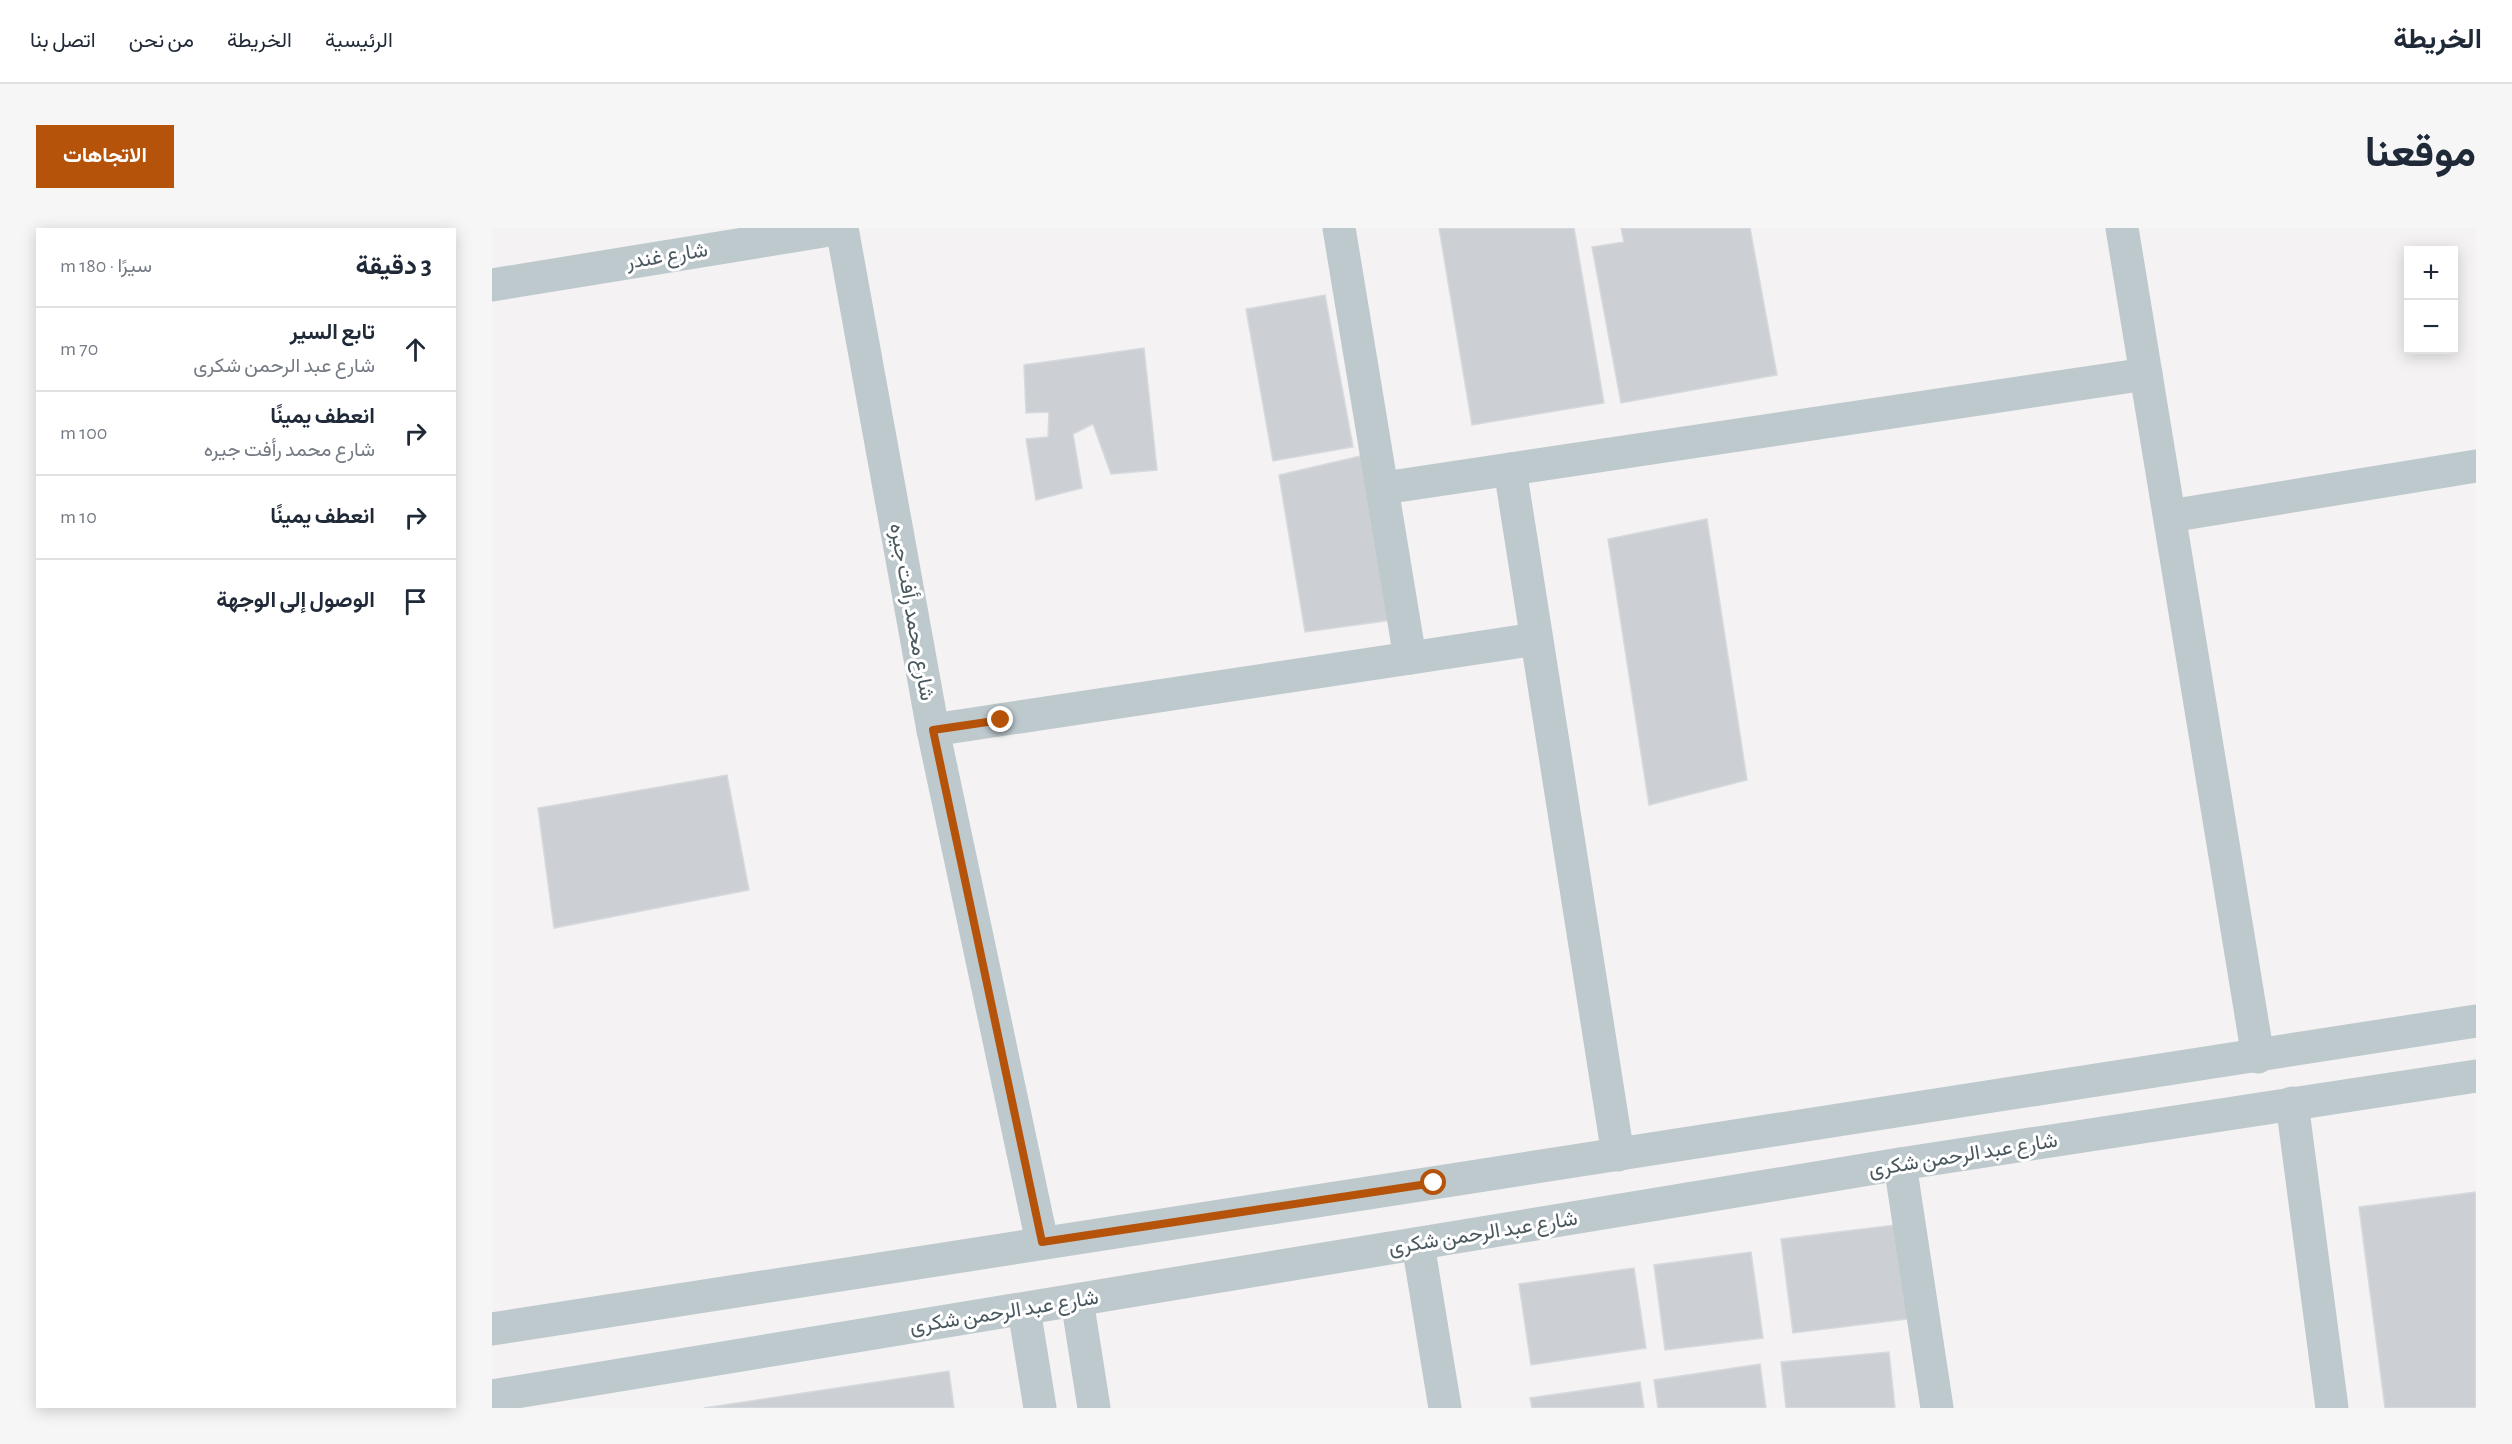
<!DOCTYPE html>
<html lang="ar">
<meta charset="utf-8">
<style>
body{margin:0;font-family:"Alegreya Sans",Vazirmatn,sans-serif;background:#f6f6f7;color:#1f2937;direction:rtl}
.controls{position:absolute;right:18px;top:18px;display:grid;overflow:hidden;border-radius:0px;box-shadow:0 3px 15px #0003}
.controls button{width:54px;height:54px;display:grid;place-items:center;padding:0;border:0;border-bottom:2px solid #e0e1e3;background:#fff;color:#1f2937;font:30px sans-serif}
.stop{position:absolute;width:18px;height:18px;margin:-14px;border:4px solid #b45309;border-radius:50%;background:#fff}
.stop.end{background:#b45309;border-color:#fff;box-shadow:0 2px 6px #0008}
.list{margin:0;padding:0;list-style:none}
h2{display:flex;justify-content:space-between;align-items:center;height:78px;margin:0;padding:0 24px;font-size:26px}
h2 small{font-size:20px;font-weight:400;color:#747a83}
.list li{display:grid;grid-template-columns:39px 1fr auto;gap:18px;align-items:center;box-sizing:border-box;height:84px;padding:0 24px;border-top:2px solid #e0e1e3}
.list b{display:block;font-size:22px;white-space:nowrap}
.list p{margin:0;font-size:20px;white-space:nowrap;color:#747a83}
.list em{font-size:20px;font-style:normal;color:#747a83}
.icon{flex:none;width:33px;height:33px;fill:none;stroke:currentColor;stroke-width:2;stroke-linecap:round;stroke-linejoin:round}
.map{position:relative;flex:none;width:1984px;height:1180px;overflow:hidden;direction:ltr;border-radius:0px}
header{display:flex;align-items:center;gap:36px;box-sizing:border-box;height:84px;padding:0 30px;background:#fff;border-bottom:2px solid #e0e1e3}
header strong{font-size:28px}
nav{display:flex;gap:33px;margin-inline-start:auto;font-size:21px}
.intro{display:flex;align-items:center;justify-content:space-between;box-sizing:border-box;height:144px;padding:0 36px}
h1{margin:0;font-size:42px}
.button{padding:15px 27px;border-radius:0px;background:#b45309;color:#fff;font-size:21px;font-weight:700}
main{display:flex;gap:36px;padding:0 36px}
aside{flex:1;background:#fff;border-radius:0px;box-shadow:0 3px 15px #0003}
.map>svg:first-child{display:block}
.building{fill:#ccd0d4;stroke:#d6d9dd;stroke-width:1.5}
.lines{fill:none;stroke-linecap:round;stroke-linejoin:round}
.minor{stroke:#bec9ce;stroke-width:33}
.route{stroke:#b45309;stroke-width:8}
.labels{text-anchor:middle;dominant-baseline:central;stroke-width:6;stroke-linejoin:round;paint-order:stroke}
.street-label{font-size:21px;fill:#4a595f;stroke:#fff}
</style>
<header>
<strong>الخريطة</strong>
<nav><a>الرئيسية</a><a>الخريطة</a><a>من نحن</a><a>اتصل بنا</a></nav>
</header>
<div class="intro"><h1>موقعنا</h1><a class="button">الاتجاهات</a></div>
<main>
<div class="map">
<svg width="1984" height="1180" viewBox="0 0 1984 1180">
<rect width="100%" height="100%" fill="#f4f2f2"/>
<g class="building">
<polygon points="947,0 1082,0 1112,175 980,197"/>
<polygon points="1129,0 1258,0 1285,147 1129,175 1100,19 1132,14"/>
<polygon points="833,67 861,219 781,233 754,81"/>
<polygon points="652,120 665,242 619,246 601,196 581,206 590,260 544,272 534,211 556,209 557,184 534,185 532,137"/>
<polygon points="873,227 900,392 813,404 787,247"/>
<polygon points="1215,291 1255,552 1157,577 1116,311"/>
<polygon points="235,547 257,662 62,700 46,580"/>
<polygon points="1984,964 1984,1180 1893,1180 1867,979"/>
<polygon points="1411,996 1423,1090 1301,1105 1289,1011"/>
<polygon points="1259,1024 1271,1110 1173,1122 1162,1037"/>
<polygon points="1142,1040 1154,1120 1039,1137 1027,1056"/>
<polygon points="1397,1124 1403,1180 1294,1180 1289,1134"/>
<polygon points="1268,1136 1274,1180 1166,1180 1162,1152"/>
<polygon points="457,1143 462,1180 212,1180"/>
<polygon points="1148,1154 1152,1180 1040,1180 1038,1170"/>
</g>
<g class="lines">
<g class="minor">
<polyline points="350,0 441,502 550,1014"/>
<polyline points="847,0 918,430"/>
<polyline points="1630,0 1766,829"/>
<polyline points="0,57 350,0"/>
<polyline points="1018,241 1126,927"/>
<polyline points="892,260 1654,146"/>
<polyline points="1678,288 1984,238"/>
<polyline points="441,502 1044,411"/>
<polyline points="1800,875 1840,1180"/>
<polyline points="1408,936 1445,1180"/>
<polyline points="926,1016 953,1180"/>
<polyline points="585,1072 602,1180"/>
<polyline points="532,1081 548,1180"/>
<path d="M0 1101C661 996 1323 900 1984 793"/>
<polyline points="0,1168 1408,936 1984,848"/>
</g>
</g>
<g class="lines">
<polyline class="route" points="509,492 441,502 550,1014 942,955"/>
</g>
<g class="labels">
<g class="street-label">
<text transform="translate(175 28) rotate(-9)">شارع غندر</text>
<text transform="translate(420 384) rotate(80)">شارع محمد رأفت جيره</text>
<text transform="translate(1471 927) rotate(-9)">شارع عبد الرحمن شكرى</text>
<text transform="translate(991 1005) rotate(-9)">شارع عبد الرحمن شكرى</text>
<text transform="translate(512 1084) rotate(-9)">شارع عبد الرحمن شكرى</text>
</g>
</g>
</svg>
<div class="controls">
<button>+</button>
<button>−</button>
</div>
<div class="stop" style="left:942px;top:955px"></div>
<div class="stop end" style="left:509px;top:492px"></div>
</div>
<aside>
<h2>3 دقيقة<small>سيرًا · 180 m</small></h2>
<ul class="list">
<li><svg class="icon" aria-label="ahead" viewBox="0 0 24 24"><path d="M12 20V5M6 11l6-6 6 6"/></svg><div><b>تابع السير</b><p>شارع عبد الرحمن شكرى</p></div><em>70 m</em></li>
<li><svg class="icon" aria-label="right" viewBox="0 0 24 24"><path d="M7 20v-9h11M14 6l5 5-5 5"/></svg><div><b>انعطف يمينًا</b><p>شارع محمد رأفت جيره</p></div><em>100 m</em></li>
<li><svg class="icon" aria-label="right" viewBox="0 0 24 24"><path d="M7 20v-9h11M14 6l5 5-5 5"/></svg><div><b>انعطف يمينًا</b></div><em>10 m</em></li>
<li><svg class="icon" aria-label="arrive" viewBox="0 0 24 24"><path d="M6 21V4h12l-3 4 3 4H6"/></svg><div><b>الوصول إلى الوجهة</b></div></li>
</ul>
</aside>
</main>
